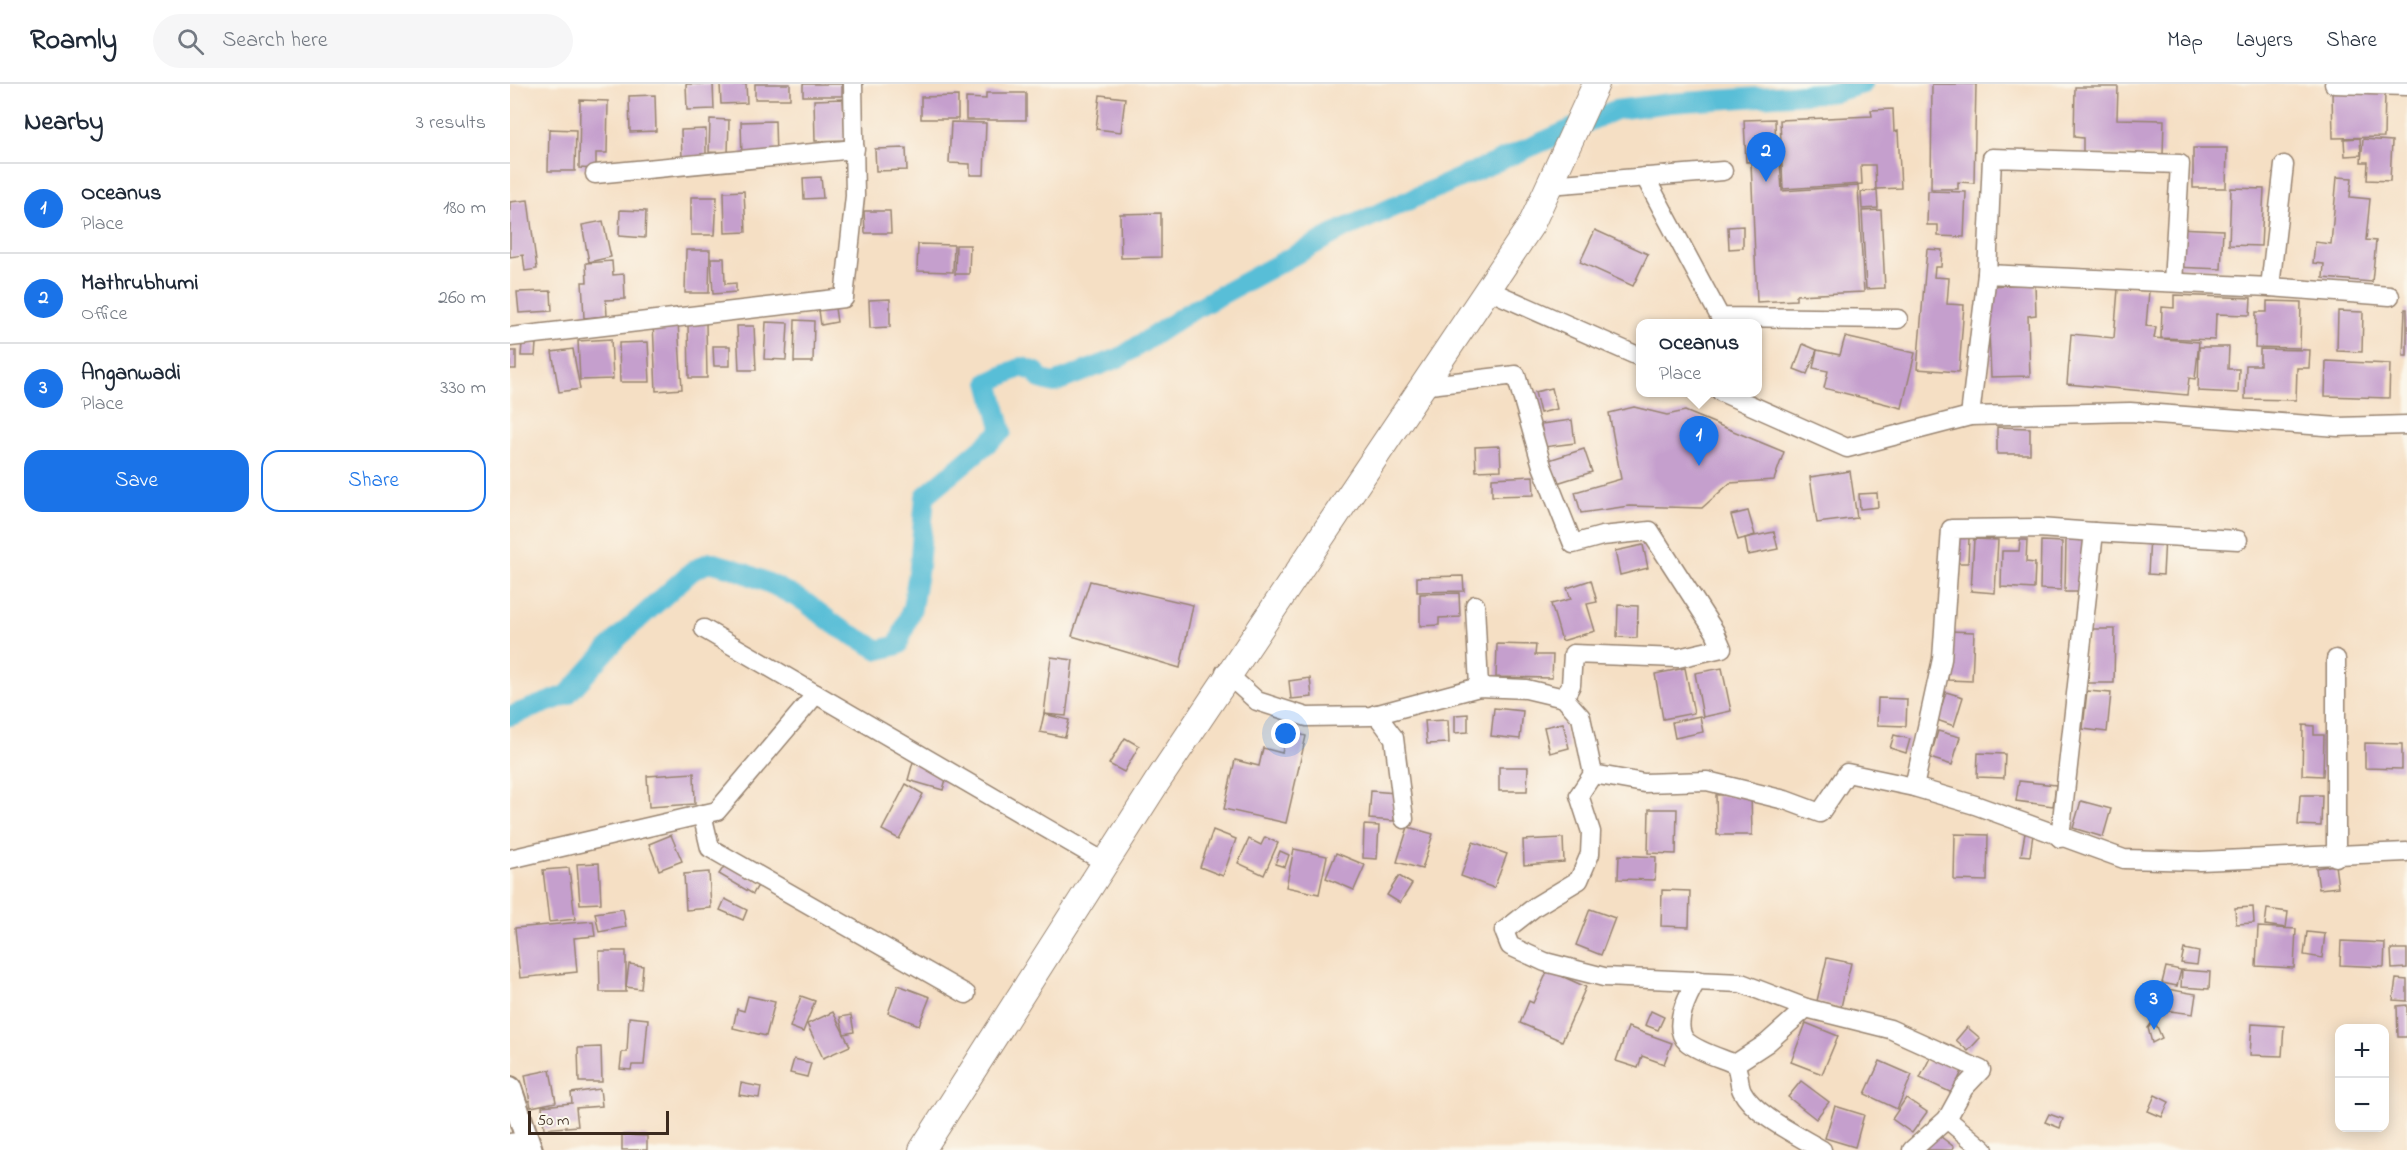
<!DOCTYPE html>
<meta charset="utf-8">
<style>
body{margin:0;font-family:"Indie Flower",sans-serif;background:#f6f6f7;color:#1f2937}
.controls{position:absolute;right:18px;bottom:18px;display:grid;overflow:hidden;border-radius:12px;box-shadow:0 3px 15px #0003}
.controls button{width:54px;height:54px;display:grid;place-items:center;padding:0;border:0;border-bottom:2px solid #e0e1e3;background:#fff;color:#1f2937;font:30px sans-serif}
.scale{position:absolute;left:18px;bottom:15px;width:141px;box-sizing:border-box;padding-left:6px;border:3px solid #3b2a1e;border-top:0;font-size:16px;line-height:21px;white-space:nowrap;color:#3b2a1e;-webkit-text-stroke:4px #fbf7ec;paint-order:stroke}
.you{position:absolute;left:776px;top:650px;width:21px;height:21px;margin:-15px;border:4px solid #fff;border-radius:50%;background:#1a73e8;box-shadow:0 0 0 9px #1a73e833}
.badge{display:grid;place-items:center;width:39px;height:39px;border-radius:50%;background:#1a73e8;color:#fff;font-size:20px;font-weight:700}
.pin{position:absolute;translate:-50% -50px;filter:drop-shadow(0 2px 3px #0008)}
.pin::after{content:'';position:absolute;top:32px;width:21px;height:18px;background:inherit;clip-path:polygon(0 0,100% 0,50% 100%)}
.popup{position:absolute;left:1126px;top:235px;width:126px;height:78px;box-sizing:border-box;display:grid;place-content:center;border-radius:12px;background:#fff;filter:drop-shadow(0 2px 4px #0005);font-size:20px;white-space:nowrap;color:#747a83}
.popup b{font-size:22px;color:#1f2937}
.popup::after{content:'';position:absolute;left:50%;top:100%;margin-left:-12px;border:12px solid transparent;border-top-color:#fff}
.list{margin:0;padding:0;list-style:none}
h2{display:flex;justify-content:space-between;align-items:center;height:78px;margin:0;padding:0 24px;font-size:26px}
h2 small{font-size:20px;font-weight:400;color:#747a83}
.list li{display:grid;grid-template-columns:39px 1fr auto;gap:18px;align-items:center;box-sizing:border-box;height:90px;padding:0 24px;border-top:2px solid #e0e1e3}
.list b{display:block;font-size:22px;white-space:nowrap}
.list p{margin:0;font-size:20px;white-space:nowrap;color:#747a83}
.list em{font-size:20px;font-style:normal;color:#747a83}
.actions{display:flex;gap:12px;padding:18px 24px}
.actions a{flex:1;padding:14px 0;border:2px solid #1a73e8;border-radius:18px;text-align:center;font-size:21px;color:#1a73e8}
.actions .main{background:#1a73e8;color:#fff}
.icon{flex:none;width:33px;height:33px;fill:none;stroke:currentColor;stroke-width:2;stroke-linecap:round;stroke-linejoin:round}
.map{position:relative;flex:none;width:1897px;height:1066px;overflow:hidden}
header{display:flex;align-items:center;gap:36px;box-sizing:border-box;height:84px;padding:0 30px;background:#fff;border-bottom:2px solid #e0e1e3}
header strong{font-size:28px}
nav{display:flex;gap:33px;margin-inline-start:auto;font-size:21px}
.search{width:420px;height:54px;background:#f6f6f7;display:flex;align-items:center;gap:15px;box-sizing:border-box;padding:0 21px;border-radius:33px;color:#747a83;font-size:22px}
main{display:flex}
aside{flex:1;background:#fff}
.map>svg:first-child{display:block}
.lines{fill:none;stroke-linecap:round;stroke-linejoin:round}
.canal{stroke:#59bed7;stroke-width:20}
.building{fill:#c59fcd}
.minor-casing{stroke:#988471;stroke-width:21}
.tertiary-casing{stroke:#988471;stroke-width:26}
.secondary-casing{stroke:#988471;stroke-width:28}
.minor{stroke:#fff;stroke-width:18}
.tertiary{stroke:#fff;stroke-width:22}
.secondary{stroke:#fff;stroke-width:26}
</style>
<header>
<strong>Roamly</strong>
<div class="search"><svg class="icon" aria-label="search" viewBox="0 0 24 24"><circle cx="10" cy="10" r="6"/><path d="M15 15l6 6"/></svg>Search here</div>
<nav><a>Map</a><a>Layers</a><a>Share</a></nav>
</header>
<main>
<aside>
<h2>Nearby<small>3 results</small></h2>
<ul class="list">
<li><span class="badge">1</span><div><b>Oceanus</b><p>Place</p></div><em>180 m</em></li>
<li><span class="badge">2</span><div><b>Mathrubhumi</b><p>Office</p></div><em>260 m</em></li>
<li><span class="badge">3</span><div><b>Anganwadi</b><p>Place</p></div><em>330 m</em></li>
</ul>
<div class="actions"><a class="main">Save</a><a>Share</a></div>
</aside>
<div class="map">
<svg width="1897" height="1066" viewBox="0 0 1897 1066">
<rect width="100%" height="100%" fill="#fbf7ec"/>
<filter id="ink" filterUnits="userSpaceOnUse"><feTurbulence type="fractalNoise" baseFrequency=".0167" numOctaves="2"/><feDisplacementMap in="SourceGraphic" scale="12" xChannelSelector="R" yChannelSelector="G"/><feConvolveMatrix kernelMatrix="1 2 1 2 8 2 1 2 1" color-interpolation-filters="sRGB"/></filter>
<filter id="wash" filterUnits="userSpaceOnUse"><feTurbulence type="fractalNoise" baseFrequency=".008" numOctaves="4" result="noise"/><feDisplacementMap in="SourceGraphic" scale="24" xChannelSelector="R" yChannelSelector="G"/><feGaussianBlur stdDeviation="1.35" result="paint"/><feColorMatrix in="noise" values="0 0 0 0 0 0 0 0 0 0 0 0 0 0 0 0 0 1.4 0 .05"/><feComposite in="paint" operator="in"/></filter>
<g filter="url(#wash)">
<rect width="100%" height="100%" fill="#f5dfc4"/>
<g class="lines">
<polyline class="canal" points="0,632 57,611 109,553 182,487 200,478 225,485 263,501 295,518 328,543 369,566 388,561 402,524 409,483 415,412 492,347 479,298 512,283 526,288 530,295 544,299 611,273 676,230 833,145 1105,26 1160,19 1326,8 1353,0"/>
</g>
<g id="blocks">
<g class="building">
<polygon points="176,0 203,0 204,25 177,26"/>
<polygon points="210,0 236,0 237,19 211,20"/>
<rect x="245" y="0" width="35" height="15"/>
<rect x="293" y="0" width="39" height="12"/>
<polygon points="1422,0 1466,0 1464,99 1448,98 1448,105 1421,105"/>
<polygon points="1565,3 1608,3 1607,35 1654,36 1653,71 1573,70 1573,54 1564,53"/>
<polygon points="1875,7 1874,53 1823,54 1822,8"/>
<polygon points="476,9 516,9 516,36 456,36 456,14 476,15"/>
<polygon points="145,11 146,47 120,48 119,12"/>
<polygon points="590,11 615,14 611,48 586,45"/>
<polygon points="448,12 448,35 411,35 411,13"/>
<polygon points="333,15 335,56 305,57 304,16"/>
<polygon points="70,16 98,17 97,69 86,69 86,85 69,84"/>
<polygon points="1383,25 1384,48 1388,47 1391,104 1366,105 1365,81 1351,81 1352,100 1273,105 1270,36 1362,32 1361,26"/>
<polygon points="200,35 219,36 218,69 199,68"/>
<polygon points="1265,35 1266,76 1236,78 1234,36"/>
<polygon points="265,37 266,73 232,74 231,38"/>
<polygon points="441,38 476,39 474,91 460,91 460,80 439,79"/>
<polygon points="39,45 66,46 65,87 38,87"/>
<polygon points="196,45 196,73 172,74 171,46"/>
<polygon points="1850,54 1851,71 1835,72 1834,55"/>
<polygon points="1853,55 1882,57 1880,97 1857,96 1858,78 1851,78"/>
<polygon points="396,64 397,86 366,87 365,65"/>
<polygon points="1683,64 1717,64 1716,104 1683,104"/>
<polygon points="1270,77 1272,107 1348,102 1354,208 1286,211 1286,216 1247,218 1241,79"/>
<polygon points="311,93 313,114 294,115 293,94"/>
<polygon points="1827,93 1842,94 1840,113 1860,115 1856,156 1866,157 1862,198 1813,194 1814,180 1803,179 1805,158 1821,160"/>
<polygon points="1721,104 1754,105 1751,162 1719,161"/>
<polygon points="1367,106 1368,124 1352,125 1351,108"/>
<polygon points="234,107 236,148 215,149 214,108"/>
<polygon points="1418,107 1456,108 1454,153 1428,152 1428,141 1417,141"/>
<polygon points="181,113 207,113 205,151 181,151"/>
<polygon points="18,116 27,185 15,187 13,171 0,173 0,118"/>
<polygon points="110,126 136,127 135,154 109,152"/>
<polygon points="1371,126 1375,204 1356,205 1352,127"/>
<polygon points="354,127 380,127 381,149 355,149"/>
<polygon points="651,129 651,173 611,174 610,130"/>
<polygon points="93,137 101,173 79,178 72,141"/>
<polygon points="1233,142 1233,164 1219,165 1218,143"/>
<polygon points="1666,144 1713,146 1711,185 1665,183"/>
<polygon points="1085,146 1138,170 1123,202 1070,178"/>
<polygon points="408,160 444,161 443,188 407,187"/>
<polygon points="446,161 460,161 459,190 445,190"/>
<polygon points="1417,165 1432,166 1431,183 1425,183 1424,193 1439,194 1437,220 1454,221 1449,288 1407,285"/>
<polygon points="176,166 200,166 199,209 175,209"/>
<polygon points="201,174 214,174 215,200 226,199 226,208 203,210"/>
<polygon points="102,177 103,191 114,190 115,215 96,216 97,232 74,234 72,198 77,198 76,179"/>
<polygon points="1525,200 1526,231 1518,232 1520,292 1481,293 1477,202"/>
<polygon points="1608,205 1639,207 1636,242 1646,243 1644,254 1689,258 1685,295 1679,294 1677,311 1557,300 1561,250 1604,254"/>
<polygon points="41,207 42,227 9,229 7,208"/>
<polygon points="1664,211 1741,214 1740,231 1706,230 1705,256 1651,254 1652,223 1664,224"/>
<polygon points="380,215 380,243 360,244 359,216"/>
<polygon points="1757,217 1791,218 1790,264 1745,263 1746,228 1757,228"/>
<polygon points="325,224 327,238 311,241 309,226"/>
<polygon points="1895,225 1897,225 1897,272 1893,272"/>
<polygon points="1828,227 1853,228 1852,268 1827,267"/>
<polygon points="285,236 304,237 303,278 284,278"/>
<polygon points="168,238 172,305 146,307 143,239"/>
<polygon points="196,238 197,294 179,294 178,239"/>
<polygon points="256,238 278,239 276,276 254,275"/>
<polygon points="227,242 244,242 246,286 229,286"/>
<polygon points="1335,253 1405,269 1392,324 1314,304 1318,287 1303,284 1307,266 1330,271"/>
<polygon points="101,255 103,295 70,296 68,257"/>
<polygon points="138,258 140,298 110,298 109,259"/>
<polygon points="12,259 26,260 25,272 11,272"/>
<polygon points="1293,260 1307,266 1297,290 1284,285"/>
<polygon points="203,262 220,262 220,282 204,282"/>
<polygon points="1689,263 1719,263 1718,285 1729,285 1728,309 1688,307"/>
<polygon points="63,265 70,305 49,308 42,268"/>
<polygon points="1750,265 1800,266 1799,284 1787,284 1786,316 1735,315 1736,281 1750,281"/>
<rect x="0" y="267" width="6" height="18"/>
<polygon points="1816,277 1880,280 1879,314 1815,312"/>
<polygon points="1042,304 1047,325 1030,329 1025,308"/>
<polygon points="1124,323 1157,331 1175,327 1274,368 1264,396 1220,399 1192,424 1119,422 1071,429 1065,408 1111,395 1099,329"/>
<polygon points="1062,336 1065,359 1034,363 1031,340"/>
<polygon points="1487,343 1520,344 1520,370 1487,370"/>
<polygon points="990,362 991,386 966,387 965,363"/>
<polygon points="1074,365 1082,388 1047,399 1039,376"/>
<polygon points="1340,387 1347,434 1307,439 1300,393"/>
<polygon points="1023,392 1024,411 982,412 982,394"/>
<polygon points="1367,409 1368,423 1350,425 1349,410"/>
<polygon points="1238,427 1245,451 1228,456 1221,431"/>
<polygon points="1264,448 1268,465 1238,471 1235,454"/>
<polygon points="1640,452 1655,453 1653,491 1638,490"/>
<polygon points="1445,453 1459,453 1458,479 1445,479"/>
<polygon points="1556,454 1575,454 1574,508 1555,508"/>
<polygon points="1464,455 1488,456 1485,509 1461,507"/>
<polygon points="1510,456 1517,456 1516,478 1525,479 1524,505 1491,503 1492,467 1509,467"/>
<polygon points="1531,457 1552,458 1551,506 1530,505"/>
<polygon points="1133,461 1138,484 1110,491 1105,467"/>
<polygon points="953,492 954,507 907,508 907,493"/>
<polygon points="1081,496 1087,518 1077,520 1085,547 1052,557 1041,520 1061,515 1057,504"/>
<polygon points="580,497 683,521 670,584 562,552"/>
<polygon points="949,509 950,533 929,534 929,541 910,542 910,510"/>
<polygon points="1108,521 1128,522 1127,554 1107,553"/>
<polygon points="1580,545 1605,545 1604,599 1578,599"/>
<polygon points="1440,547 1464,548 1462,597 1438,596"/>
<polygon points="987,560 1026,561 1025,571 1043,571 1042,594 986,593"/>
<polygon points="541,573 563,576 556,632 534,630"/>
<polygon points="1175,584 1184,629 1153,635 1145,590"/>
<polygon points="1212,584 1221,627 1193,633 1185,589"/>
<polygon points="800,594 802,613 781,615 779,597"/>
<polygon points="1577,607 1601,609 1597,648 1573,645"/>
<polygon points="1436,608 1453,613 1444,642 1427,636"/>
<polygon points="1368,614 1397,615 1396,642 1367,641"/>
<polygon points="984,624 1013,627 1010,655 981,652"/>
<polygon points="534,630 559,636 555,653 530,648"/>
<polygon points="958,630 958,648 945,649 945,631"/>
<polygon points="1190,632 1193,648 1165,654 1162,638"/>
<polygon points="938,636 939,659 917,660 915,637"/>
<polygon points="1053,639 1059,664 1040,669 1034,643"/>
<polygon points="1793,641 1804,642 1804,651 1814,651 1813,692 1792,691"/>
<polygon points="777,647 796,652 776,739 714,725 725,676 749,682 753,664 772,669"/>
<polygon points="1428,647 1450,653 1442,681 1420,674"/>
<polygon points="1384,651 1400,655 1396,669 1380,664"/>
<polygon points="615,654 629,662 614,688 599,680"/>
<polygon points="1855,659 1892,660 1892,685 1855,684"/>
<polygon points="1468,669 1495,670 1494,694 1467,693"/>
<polygon points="403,678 438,688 433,706 398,696"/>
<polygon points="989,683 1018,683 1017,707 989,707"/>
<polygon points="184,689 185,720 139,723 137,692"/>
<polygon points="1509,697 1546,701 1543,722 1506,717"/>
<polygon points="396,700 413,710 389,755 372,746"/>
<polygon points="861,707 886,709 884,737 859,735"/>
<polygon points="1241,710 1242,751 1207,751 1206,711"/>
<polygon points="1790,711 1812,711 1811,742 1788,741"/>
<polygon points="1571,717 1601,725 1593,753 1563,744"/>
<polygon points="1139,725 1167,725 1166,770 1138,769"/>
<polygon points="854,741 869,742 867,775 853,774"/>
<polygon points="898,743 923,750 912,785 887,778"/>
<polygon points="703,746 726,755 713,792 690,783"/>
<polygon points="1515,749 1523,750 1520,772 1511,771"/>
<polygon points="1445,750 1478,751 1477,797 1444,796"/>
<polygon points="161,751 172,777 149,786 139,760"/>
<polygon points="755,753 768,759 754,791 728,779 739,755 751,761"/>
<polygon points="1053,754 1054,778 1014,781 1013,756"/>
<polygon points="963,758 997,770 984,804 951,792"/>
<polygon points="784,765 817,772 809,810 776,803"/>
<polygon points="770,767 779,771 775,783 765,780"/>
<polygon points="826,769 855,781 844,806 816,794"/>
<polygon points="1109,771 1146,773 1145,796 1108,795"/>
<polygon points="217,778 250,798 243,810 209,790"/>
<polygon points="89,779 91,819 70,820 67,780"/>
<polygon points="1825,781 1828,803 1809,805 1806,784"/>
<polygon points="59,784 65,835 39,838 33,786"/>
<polygon points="199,788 201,824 176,826 174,790"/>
<polygon points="889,792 902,800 890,819 877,811"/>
<polygon points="1152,806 1180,807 1179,843 1151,842"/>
<polygon points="215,815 237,826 233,836 210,826"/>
<polygon points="1743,823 1744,839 1726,840 1725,824"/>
<polygon points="113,825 116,843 89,848 85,829"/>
<polygon points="1080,825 1105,834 1091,871 1066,861"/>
<polygon points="1757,825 1778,828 1776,844 1755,841"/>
<polygon points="83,837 85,852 64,854 67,888 10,894 5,844"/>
<polygon points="1748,843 1786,845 1784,884 1746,882"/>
<polygon points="1797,848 1815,850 1812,874 1794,871"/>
<polygon points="1831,857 1875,859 1874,883 1830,881"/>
<polygon points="1674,865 1689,868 1687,881 1671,879"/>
<polygon points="1881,865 1897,865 1897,884 1882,885"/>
<polygon points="89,867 116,867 116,908 90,908"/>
<polygon points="1317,874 1341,879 1331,923 1307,917"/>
<polygon points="119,880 133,882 131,905 116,903"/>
<polygon points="1656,883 1671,886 1667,902 1652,899"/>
<polygon points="1038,886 1076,903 1052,957 1010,939 1019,917 1023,919"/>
<polygon points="1672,886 1700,888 1699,905 1671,903"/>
<polygon points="1886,895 1897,896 1897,917 1883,916"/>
<polygon points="388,901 420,913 409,941 378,929"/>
<polygon points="1657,905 1686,910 1683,930 1653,926"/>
<polygon points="238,912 265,918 256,952 223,944 227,925 234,927"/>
<polygon points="291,912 305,917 293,948 280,943"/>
<polygon points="1897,921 1897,953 1888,953 1887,922"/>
<polygon points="1141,927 1154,933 1148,946 1135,941"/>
<polygon points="323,928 340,962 313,974 297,940"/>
<polygon points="341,931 344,948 334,950 330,933"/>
<polygon points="119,933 138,935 134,981 122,981 121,986 110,985 112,968 117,968"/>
<polygon points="1644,936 1652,954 1642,959 1638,944"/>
<polygon points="1296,939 1328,952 1312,990 1281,978"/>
<polygon points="1742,940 1774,942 1772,972 1740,971"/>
<polygon points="1118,943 1162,959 1154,980 1132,972 1128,984 1106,977"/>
<polygon points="1457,943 1470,954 1458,967 1446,956"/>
<polygon points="91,963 92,998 69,998 68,964"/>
<polygon points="1421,972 1452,987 1442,1009 1410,994"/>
<polygon points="284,975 301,979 297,993 280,989"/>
<polygon points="1370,977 1402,991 1387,1025 1355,1010"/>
<polygon points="40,986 46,1018 21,1023 15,991"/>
<polygon points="1291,997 1319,1018 1306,1035 1278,1013"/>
<polygon points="231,999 251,1003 249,1014 229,1011"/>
<polygon points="90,1005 92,1022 66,1024 68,1042 34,1045 32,1022 62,1019 61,1009"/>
<polygon points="1645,1011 1659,1018 1652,1033 1638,1027"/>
<polygon points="1396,1014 1417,1028 1402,1049 1382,1035"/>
<polygon points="1325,1022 1354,1031 1345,1063 1315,1054"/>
<polygon points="1539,1030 1553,1035 1550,1044 1535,1038"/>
<polygon points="1426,1049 1444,1063 1442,1066 1412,1066"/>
<polygon points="112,1051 137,1052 137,1066 112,1066"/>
</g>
</g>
</g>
<g filter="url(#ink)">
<use href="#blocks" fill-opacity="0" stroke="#988471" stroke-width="1.5"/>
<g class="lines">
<g class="minor-casing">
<g id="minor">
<polyline points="1824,0 1897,2"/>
<polyline points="85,90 345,65"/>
<polyline points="1135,93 1210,233 1388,235"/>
<polyline points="1039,101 1213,87"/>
<polyline points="1477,190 1482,74 1670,80 1663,198"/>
<polyline points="1760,203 1774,81"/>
<polyline points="976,205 1130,273"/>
<polyline points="0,253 334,214 345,112 343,0"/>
<polyline points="911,302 1006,291 1032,382 1063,460 1092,452 1140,447 1205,548 1212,564 1168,574 1063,570 1061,601 1054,614"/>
<polyline points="1211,308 1337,364 1460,332 1620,328 1828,343 1897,341"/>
<polyline points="1460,332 1477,190 1760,203 1880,212"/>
<polyline points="1584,448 1728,456"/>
<polyline points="965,521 969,603"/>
<polyline points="194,545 596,779"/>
<polyline points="715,588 747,617 797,633 861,632 969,603 1016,605 1054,614 1071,633 1083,690 1134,699 1197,697 1275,716 1310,729 1337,689 1404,703 1465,721 1614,775 1690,777 1897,768"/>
<polyline points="866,630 884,654 894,735"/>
<polyline points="1083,690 1069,711 1081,748 1080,770 1069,796 1026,822 994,847 1000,862 1035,878 1094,893 1231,899 1296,924 1257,959 1225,980"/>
<polyline points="1404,703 1432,575 1441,445 1529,444 1584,448 1550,754"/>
<polyline points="192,730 200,764 456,910"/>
<polyline points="1826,773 1826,575"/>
<polyline points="0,775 207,727 306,610"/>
<path d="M1187 896C1178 911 1161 943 1177 958 1189 968 1211 974 1225 980 1230 989 1228 999 1232 1007 1244 1031 1289 1052 1312 1066"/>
<polyline points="1296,924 1380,945 1471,986 1454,1004 1437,1035"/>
<polyline points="0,1059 17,1057"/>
<polyline points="1402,1066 1437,1035 1474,1066"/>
</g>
</g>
<g class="tertiary-casing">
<polyline id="tertiary" points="0,1004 21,1066"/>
</g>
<g class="secondary-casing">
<polyline id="secondary" points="412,1066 647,698 1021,141 1086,0"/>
</g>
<use href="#minor" class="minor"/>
<use href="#tertiary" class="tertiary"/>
<use href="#secondary" class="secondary"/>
</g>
</g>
</svg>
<div class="controls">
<button>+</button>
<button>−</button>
</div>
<div class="scale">50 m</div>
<div class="you"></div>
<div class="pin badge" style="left:1189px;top:382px">1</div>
<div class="popup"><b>Oceanus</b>Place</div>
<div class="pin badge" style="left:1256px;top:98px">2</div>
<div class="pin badge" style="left:1644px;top:946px">3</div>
</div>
</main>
